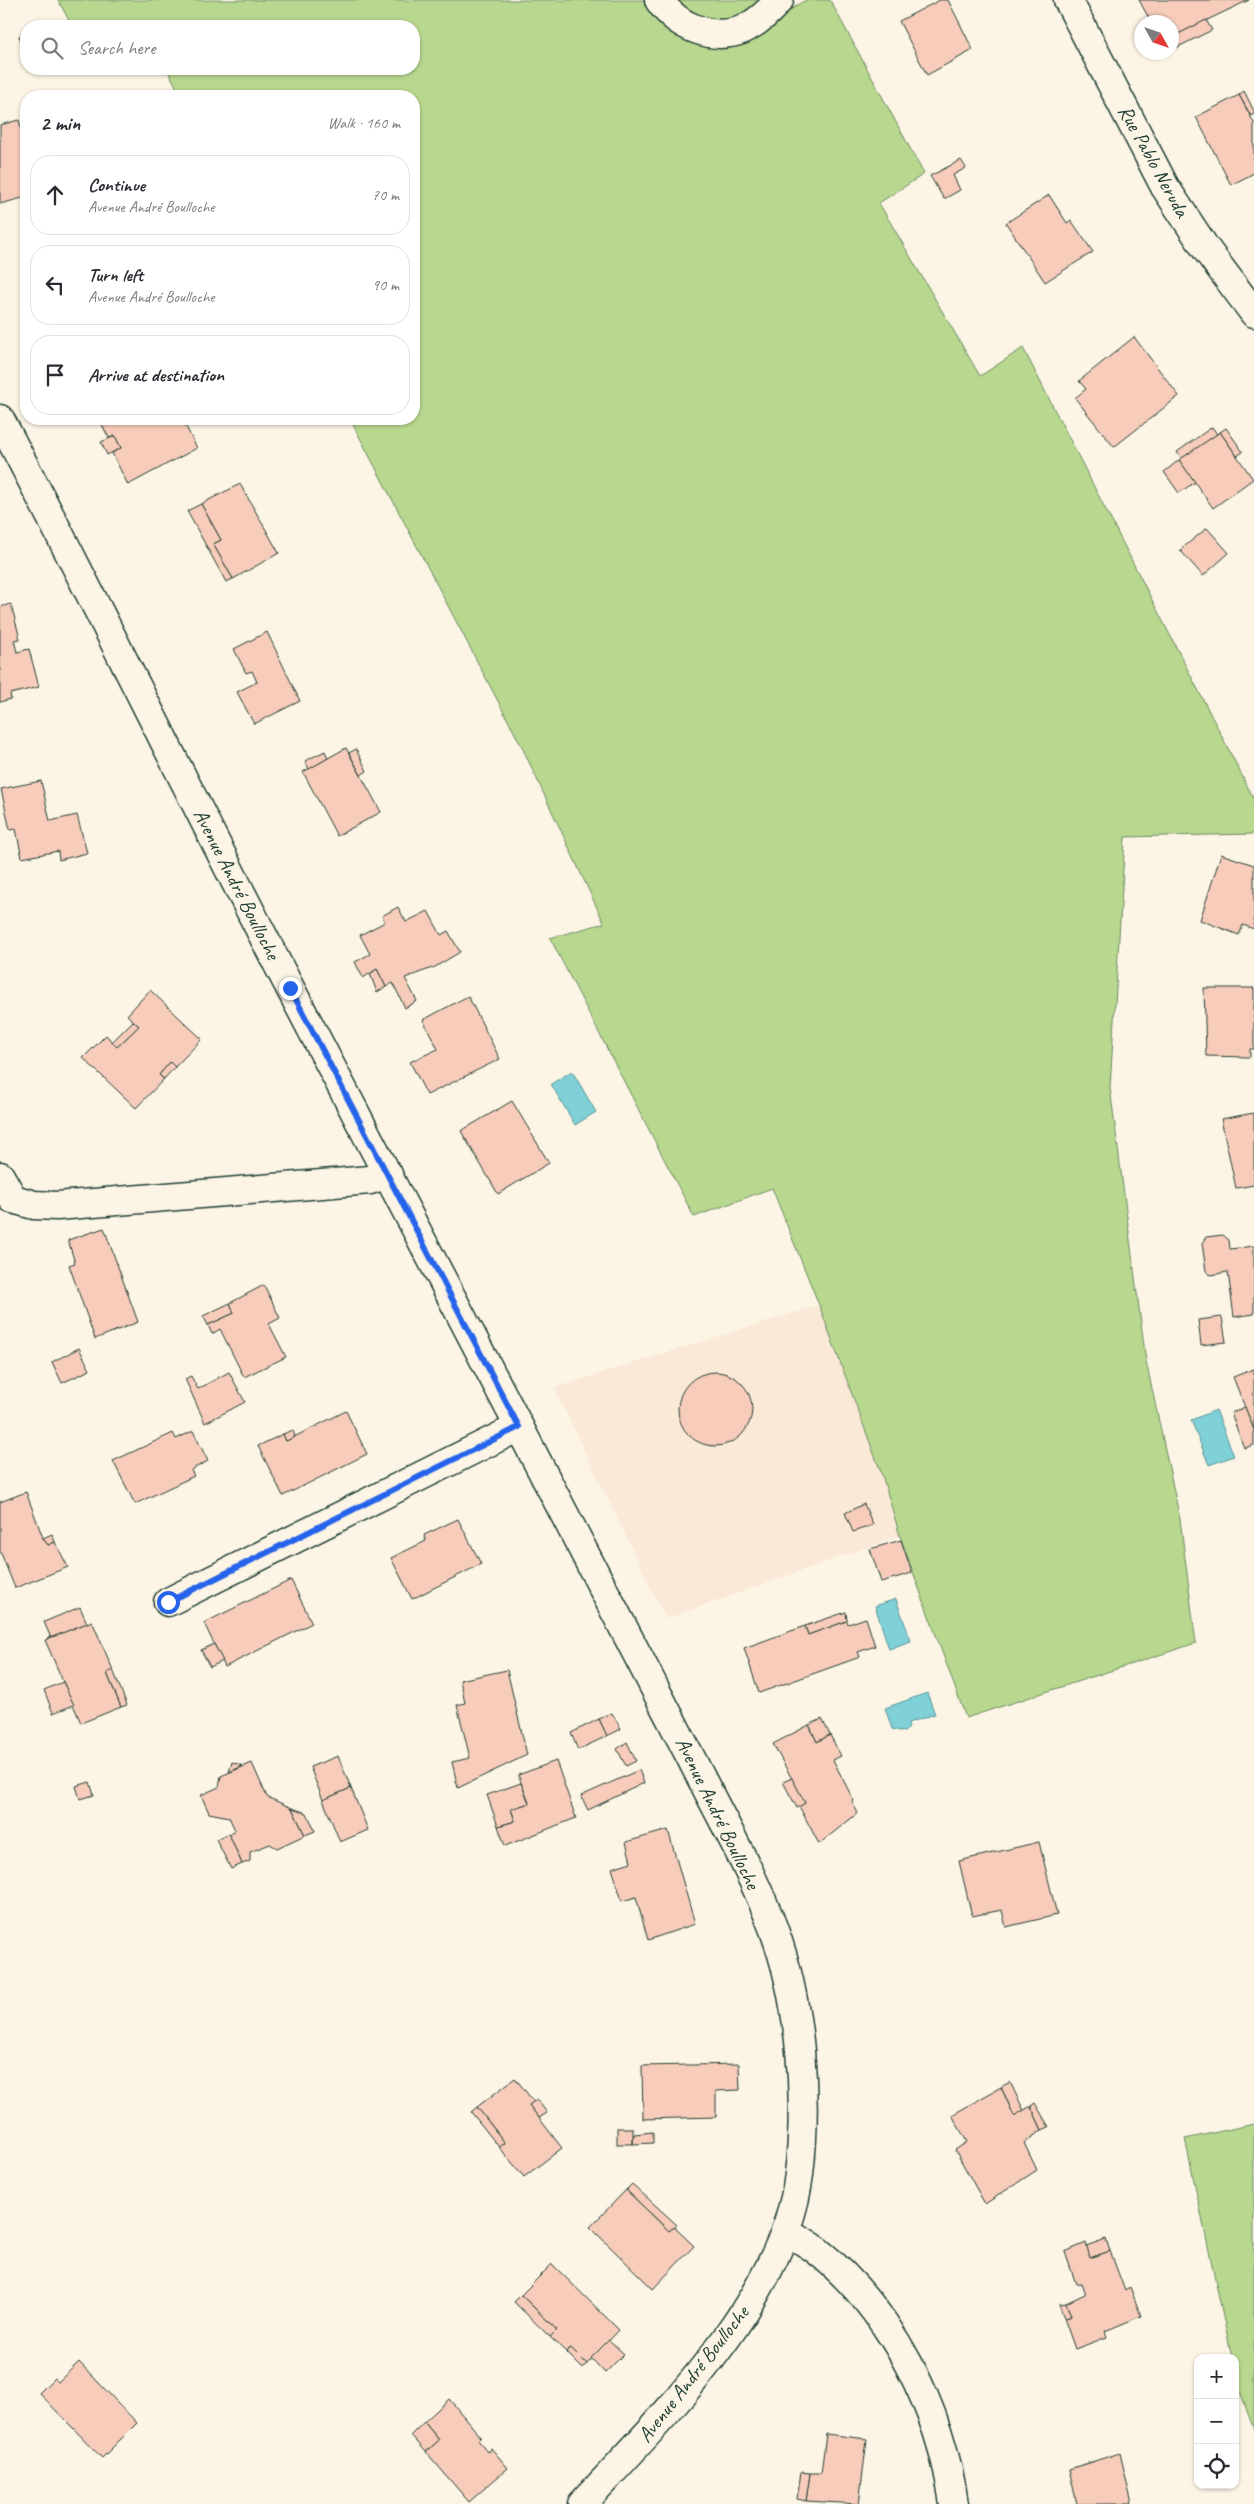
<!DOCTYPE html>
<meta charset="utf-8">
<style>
body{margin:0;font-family:Caveat,sans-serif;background:#f2f2f3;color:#2b2b33}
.controls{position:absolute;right:15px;bottom:15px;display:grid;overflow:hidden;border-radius:10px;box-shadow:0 1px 4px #0004}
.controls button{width:45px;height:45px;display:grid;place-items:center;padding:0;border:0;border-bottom:1px solid #e1e1e2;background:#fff;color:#2b2b33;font:25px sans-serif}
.compass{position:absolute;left:1134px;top:15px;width:45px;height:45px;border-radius:50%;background:#fff;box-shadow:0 1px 4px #0004;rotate:130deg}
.stop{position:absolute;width:15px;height:15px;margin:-11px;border:4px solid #2563eb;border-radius:50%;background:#fff}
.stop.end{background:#2563eb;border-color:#fff;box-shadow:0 1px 5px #0008}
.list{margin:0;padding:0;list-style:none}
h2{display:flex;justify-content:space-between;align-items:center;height:65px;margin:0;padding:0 20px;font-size:21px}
h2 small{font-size:16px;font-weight:400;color:#7c7c81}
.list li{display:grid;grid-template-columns:32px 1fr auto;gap:15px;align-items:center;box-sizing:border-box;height:80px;margin:0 10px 10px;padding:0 10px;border:1px solid #e1e1e2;border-radius:20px}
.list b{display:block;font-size:19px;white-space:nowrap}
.list p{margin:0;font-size:16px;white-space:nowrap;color:#7c7c81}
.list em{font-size:16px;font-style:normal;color:#7c7c81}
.icon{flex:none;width:28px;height:28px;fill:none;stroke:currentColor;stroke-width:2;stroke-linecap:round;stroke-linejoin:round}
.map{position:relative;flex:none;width:1254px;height:2504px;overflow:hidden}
.search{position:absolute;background:#fff;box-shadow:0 1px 4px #0004;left:20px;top:20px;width:400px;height:55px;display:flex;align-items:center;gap:12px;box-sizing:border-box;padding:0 18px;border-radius:20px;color:#7c7c81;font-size:19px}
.panel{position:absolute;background:#fff;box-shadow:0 1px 4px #0004;left:20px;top:90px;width:400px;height:335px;border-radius:20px}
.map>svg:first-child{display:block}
.built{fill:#fbe9d8}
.green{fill:#b8d78f;stroke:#6c8a62}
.water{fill:#7fd0d7;stroke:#599596}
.building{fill:#f8ccba;stroke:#1f3d34}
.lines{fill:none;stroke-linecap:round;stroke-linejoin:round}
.minor-casing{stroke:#1f3d34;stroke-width:31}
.minor{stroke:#fcf5e5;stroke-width:28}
.route{stroke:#2563eb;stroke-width:6}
.labels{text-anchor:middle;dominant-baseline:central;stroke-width:4.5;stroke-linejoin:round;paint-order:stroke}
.street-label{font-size:21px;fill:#1f3d34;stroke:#fcf5e5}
</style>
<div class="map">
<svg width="1254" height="2504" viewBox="0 0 1254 2504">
<rect width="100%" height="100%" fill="#fcf5e5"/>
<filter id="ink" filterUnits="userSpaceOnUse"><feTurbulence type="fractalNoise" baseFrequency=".02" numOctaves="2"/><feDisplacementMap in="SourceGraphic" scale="10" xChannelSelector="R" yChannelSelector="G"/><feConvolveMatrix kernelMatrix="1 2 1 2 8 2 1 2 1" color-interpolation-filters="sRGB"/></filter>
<g filter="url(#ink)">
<polygon class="built" points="819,1305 883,1478 900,1536 666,1619 554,1388"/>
<g class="green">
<path d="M58 0H645C673 49 719 62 767 29 777 22 796 3 807 0 813 0 823 0 830 0L924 174 879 203 980 376 1023 348 1254 799V834L1125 837 1110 1088 1146 1361 1180 1519 1196 1643 966 1718 900 1536 883 1478 819 1305 772 1188 694 1217 550 938 604 923 522 747 350 419H414V96H181L167 69H414V26H72Z"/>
<path d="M676 0H764C739 25 700 29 676 0Z"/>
<polygon points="1254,2124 1254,2429 1238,2386 1235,2358 1232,2358 1185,2139"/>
</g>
<g class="water">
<polygon points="572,1071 596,1112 575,1125 551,1084"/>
<polygon points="1216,1410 1234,1456 1209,1465 1191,1420"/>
<polygon points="896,1599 911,1641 889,1649 875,1606"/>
<polygon points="927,1693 935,1714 908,1723 909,1728 904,1732 892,1729 885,1708"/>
</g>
<g class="building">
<polygon points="940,0 948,0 973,50 927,75 899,21"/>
<polygon points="1139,0 1249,0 1172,37 1172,22 1151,22"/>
<polygon points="1206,20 1212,30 1172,50 1172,37"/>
<polygon points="26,33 26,51 19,36"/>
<polygon points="1244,91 1254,111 1254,114 1251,116 1239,95"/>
<polygon points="1239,95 1254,123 1254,173 1231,185 1196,117"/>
<polygon points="19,120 26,148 26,197 0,204 0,125"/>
<polygon points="961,160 966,168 953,175 960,190 944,199 930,176"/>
<polygon points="1049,195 1067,223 1071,220 1093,252 1045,282 1006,223"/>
<polygon points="1134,337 1179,396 1114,447 1075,398 1086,389 1079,381"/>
<polygon points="109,419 182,419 197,448 128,485 112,453 121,448 115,436 109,438 101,423"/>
<polygon points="1212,427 1217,434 1182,459 1177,452"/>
<polygon points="1226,428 1243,452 1237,456 1220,432"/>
<polygon points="1220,432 1253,479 1213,508 1179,460"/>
<polygon points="115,436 121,448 107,455 101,442"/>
<polygon points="1179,460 1195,482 1179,493 1164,472"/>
<polygon points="240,484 279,553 233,579 213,544 221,540 201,504"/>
<polygon points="201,504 221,540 213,544 233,579 226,582 187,511"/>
<polygon points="1207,528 1229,553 1203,576 1180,550"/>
<polygon points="11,604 20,639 14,640 17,652 29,649 39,687 10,694 11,699 0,702 0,607"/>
<polygon points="267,632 300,701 254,724 237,692 257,682 252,671 246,673 234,649"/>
<polygon points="346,748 381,812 337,836 303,772"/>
<polygon points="356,749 367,771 361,775 349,753"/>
<polygon points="325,751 328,758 309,769 305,761"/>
<polygon points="41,781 50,821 77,815 87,853 59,860 58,851 22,858 16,829 10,830 1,789"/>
<polygon points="1221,854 1254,865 1254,929 1243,925 1239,935 1200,920"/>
<polygon points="398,907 406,922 428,911 441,935 448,931 460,952 435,967 405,978 417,1001 405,1008 393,983 386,987 377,969 363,978 355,962 370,954 360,935 385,922 382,916"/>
<polygon points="377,969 386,987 377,992 370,974"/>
<polygon points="1204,988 1254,988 1254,1049 1250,1049 1250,1057 1206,1056"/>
<polygon points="150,990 202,1039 175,1067 170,1062 159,1075 164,1079 136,1108 83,1058 106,1035 117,1047 139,1026 127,1015"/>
<polygon points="468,996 500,1059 427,1095 410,1062 438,1049 423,1020"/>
<polygon points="133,1021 139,1026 117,1047 112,1042"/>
<polygon points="170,1062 175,1067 164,1079 159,1075"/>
<polygon points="512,1101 549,1163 498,1194 461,1131"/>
<polygon points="1254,1113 1254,1185 1236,1188 1221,1119"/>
<polygon points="104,1228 138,1322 95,1339 69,1265 75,1263 68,1240"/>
<polygon points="1223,1235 1229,1240 1230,1249 1254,1246 1254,1314 1234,1317 1228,1272 1211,1275 1206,1271 1202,1243 1206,1237"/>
<polygon points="264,1285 280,1318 269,1324 286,1357 244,1377 220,1329 212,1334 208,1325 234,1313 230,1303"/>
<polygon points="230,1303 234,1313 208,1325 203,1316"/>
<polygon points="1222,1317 1226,1342 1201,1345 1198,1320"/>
<polygon points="79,1348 90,1370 62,1383 52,1362"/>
<polygon points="1254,1369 1254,1430 1233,1377"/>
<circle cx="715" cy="1409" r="37"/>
<polygon points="229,1372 245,1402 205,1423 185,1379 191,1376 198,1389"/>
<polygon points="1245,1407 1254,1430 1254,1445 1244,1448 1231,1413"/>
<polygon points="346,1411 367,1454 283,1496 258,1446 283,1434 286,1441"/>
<polygon points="293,1430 295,1437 286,1441 283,1434"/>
<polygon points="193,1431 208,1461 191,1470 194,1476 135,1504 113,1461 173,1433 176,1439"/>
<polygon points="26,1492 43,1538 48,1545 55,1542 68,1567 15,1588 0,1551 0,1502"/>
<polygon points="864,1504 873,1525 853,1532 845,1513"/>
<polygon points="458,1519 481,1564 412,1599 391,1558 426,1541 424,1535"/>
<polygon points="52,1534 55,1542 48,1545 43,1538"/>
<polygon points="901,1540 912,1573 881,1582 870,1549"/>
<polygon points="291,1580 312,1623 225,1667 204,1623"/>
<polygon points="80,1607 87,1623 51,1638 44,1622"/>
<polygon points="846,1612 847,1621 808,1635 805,1626"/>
<polygon points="866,1618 875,1646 858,1652 860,1657 759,1693 744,1648 805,1626 808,1635 847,1621 848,1624"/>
<polygon points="92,1621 113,1670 107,1673 121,1707 81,1723 45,1640"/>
<polygon points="214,1644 223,1661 210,1667 201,1650"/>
<polygon points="113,1670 127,1705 121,1707 107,1673"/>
<polygon points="507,1670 527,1755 458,1788 452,1762 470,1758 457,1705 465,1703 460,1680"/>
<polygon points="63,1682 74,1705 53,1713 44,1690"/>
<polygon points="612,1713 621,1729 607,1736 599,1719"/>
<polygon points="599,1719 607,1736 578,1750 571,1733"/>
<polygon points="822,1719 830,1735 817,1742 809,1725"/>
<polygon points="809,1725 817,1742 830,1735 841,1756 833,1760 854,1801 852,1802 858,1813 819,1844 799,1806 805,1803 773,1744"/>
<polygon points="627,1742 636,1761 626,1766 617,1749"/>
<polygon points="338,1756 351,1788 323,1800 310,1767"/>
<polygon points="556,1761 576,1818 505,1846 498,1826 515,1821 511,1809 529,1803 518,1775"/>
<polygon points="232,1762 243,1766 229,1772"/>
<polygon points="252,1763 267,1797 292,1808 305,1835 277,1848 270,1844 250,1852 250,1861 242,1864 229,1834 235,1830 229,1817 209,1813 201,1795 219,1787 221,1776"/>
<polygon points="639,1770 644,1783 588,1810 581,1796"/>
<polygon points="792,1778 805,1803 797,1808 783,1782"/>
<polygon points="90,1782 94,1795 80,1799 76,1786"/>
<polygon points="521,1783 529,1803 511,1809 515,1821 498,1826 487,1795"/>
<polygon points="351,1788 368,1830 340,1842 323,1800"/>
<polygon points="292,1808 307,1813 315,1831 305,1835"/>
<polygon points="668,1830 695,1924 648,1940 636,1897 622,1901 612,1868 631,1862 626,1842"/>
<polygon points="229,1834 242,1864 231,1869 216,1839"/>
<polygon points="1039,1842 1057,1915 1006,1927 1002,1910 972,1916 959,1861"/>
<polygon points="739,2064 740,2090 716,2091 716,2117 643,2119 642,2066"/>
<polygon points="515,2078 534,2102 529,2105 562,2148 524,2177 499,2147 505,2143 477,2107"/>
<polygon points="1010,2082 1024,2111 1014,2116 1001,2087"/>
<polygon points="1001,2087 1014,2116 1031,2106 1042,2130 1024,2143 1037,2170 985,2204 955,2150 967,2142 952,2115"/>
<polygon points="537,2099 547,2113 539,2118 529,2105"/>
<polygon points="1035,2103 1049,2127 1042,2130 1031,2106"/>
<polygon points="477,2107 505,2143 499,2147 471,2112"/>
<rect x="617" y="2128" width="16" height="16"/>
<polygon points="653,2132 653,2143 633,2144 634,2134"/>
<polygon points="632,2184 677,2225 669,2231 626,2190"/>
<polygon points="626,2190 669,2231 674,2227 694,2246 653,2289 590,2227"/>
<polygon points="1106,2239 1110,2251 1090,2258 1086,2246"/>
<polygon points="1086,2243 1090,2258 1110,2251 1125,2291 1130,2287 1141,2316 1105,2331 1107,2337 1075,2349 1064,2318 1071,2316 1066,2303 1085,2294 1081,2283 1076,2284 1065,2252"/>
<polygon points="552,2264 619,2330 587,2364 571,2348 566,2352 550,2337 557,2330 521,2295"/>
<polygon points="521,2295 557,2330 550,2337 514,2302"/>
<polygon points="1066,2303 1071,2316 1064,2318 1059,2304"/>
<polygon points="609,2340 624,2354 605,2373 591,2358"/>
<polygon points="571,2348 587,2364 582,2368 566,2352"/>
<polygon points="79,2362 137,2423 102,2458 39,2393 54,2378 58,2382"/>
<polygon points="449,2399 481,2437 478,2440 488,2452 491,2448 508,2468 469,2502 426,2452 439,2440 424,2422"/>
<polygon points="424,2422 439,2440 426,2452 411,2435"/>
<polygon points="826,2434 867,2439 859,2504 806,2501 810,2473 821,2473"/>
<polygon points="1120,2453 1132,2504 1077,2504 1069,2469"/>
<polygon points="801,2472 810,2473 806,2501 797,2499"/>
</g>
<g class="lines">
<g class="minor-casing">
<g id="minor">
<path d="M659 0C677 27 713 42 744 29 758 22 769 12 779 0"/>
<polyline points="1068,0 1165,187 1206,249 1254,313"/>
<path d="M0 419C99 607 191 798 289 986 363 1129 439 1271 513 1415 572 1530 633 1644 692 1760 720 1816 752 1871 774 1930 801 2003 808 2097 799 2174 785 2297 663 2417 582 2504"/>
<polyline points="0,1176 13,1199"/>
<polyline points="13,1199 34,1205 57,1206 370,1180 388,1174"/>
<polyline points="168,1602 519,1427"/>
<path d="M786 2231C795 2237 806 2242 815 2249 891 2309 941 2409 954 2504"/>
</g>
</g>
<use href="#minor" class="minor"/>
</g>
</g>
<g class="lines" filter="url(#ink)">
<polyline class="route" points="168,1602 519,1427 290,988"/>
</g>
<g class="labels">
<g class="street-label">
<text transform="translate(1154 161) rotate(61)">Rue Pablo Neruda</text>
<text transform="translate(237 884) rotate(63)">Avenue André Boulloche</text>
<text transform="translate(718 1813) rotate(64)">Avenue André Boulloche</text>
<text transform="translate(693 2374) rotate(-52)">Avenue André Boulloche</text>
</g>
</g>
</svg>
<div class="controls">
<button>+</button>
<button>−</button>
<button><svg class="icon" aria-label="locate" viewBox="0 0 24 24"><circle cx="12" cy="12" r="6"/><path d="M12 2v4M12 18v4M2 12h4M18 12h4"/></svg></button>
</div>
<svg class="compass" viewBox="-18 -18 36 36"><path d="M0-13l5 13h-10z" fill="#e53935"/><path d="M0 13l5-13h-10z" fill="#7c7c81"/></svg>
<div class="stop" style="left:168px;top:1602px"></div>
<div class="stop end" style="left:290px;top:988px"></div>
<div class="search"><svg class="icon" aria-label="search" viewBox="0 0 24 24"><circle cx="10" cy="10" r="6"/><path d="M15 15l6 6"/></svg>Search here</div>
<section class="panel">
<h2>2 min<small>Walk · 160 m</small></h2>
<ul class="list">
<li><svg class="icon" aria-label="ahead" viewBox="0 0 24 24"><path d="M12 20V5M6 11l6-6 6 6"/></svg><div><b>Continue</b><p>Avenue André Boulloche</p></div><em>70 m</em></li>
<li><svg class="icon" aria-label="left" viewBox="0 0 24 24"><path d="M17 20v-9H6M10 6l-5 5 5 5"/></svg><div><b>Turn left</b><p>Avenue André Boulloche</p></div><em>90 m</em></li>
<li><svg class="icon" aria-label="arrive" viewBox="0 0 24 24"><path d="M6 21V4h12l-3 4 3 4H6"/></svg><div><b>Arrive at destination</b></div></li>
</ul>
</section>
</div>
